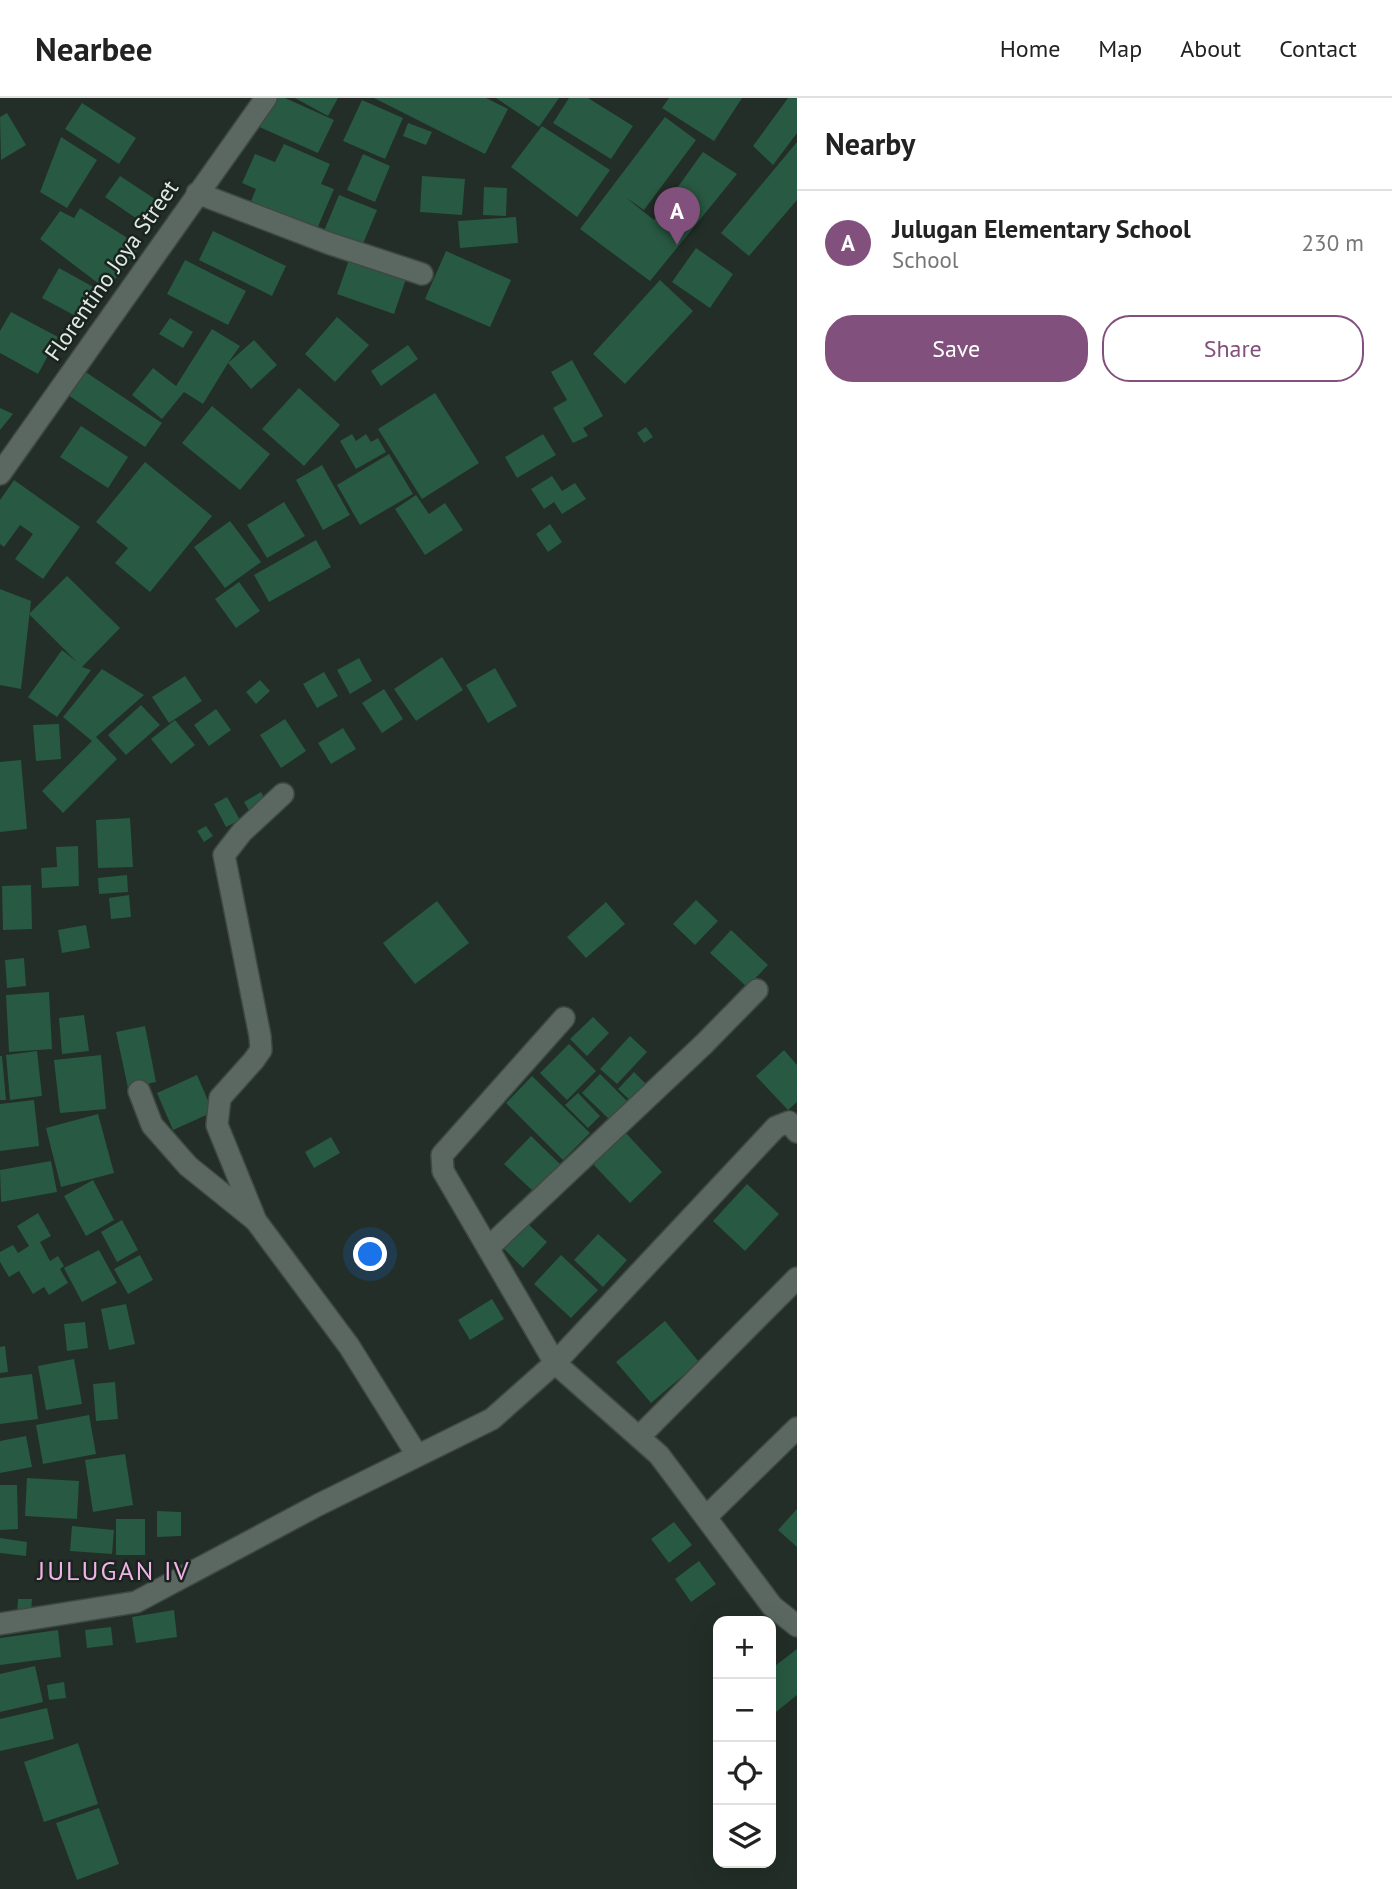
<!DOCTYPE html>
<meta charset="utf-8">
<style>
body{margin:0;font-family:"PT Sans",sans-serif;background:#f6f6f6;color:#222}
.controls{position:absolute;right:21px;bottom:21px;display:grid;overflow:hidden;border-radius:14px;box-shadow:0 7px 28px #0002}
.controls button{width:63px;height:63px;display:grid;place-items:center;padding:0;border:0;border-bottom:2px solid #e0e0e0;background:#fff;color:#222;font:35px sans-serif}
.you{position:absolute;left:371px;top:1157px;width:24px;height:24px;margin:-18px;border:5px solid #fff;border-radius:50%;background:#1a73e8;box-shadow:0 0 0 10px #1a73e833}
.badge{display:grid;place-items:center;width:46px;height:46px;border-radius:50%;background:#82507c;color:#fff;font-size:23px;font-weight:700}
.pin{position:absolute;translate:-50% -58px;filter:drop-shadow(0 2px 4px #0008)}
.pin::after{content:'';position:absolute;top:37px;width:24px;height:21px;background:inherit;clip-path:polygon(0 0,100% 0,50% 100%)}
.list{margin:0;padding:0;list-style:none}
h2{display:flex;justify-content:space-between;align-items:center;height:91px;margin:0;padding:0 28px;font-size:30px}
h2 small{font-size:23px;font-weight:400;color:#767676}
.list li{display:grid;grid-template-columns:46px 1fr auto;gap:21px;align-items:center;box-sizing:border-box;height:105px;padding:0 28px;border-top:2px solid #e0e0e0}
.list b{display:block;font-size:26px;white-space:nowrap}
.list p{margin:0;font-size:23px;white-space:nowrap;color:#767676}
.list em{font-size:23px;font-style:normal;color:#767676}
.actions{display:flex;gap:14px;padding:21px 28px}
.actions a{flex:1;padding:16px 0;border:2px solid #82507c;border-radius:28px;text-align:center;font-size:24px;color:#82507c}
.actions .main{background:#82507c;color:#fff}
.icon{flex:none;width:38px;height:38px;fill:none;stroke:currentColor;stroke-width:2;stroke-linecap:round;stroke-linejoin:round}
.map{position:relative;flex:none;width:797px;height:1791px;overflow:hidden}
header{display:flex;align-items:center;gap:42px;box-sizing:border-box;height:98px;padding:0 35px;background:#fff;border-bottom:2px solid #e0e0e0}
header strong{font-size:33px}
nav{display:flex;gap:38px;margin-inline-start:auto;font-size:24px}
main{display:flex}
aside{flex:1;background:#fff}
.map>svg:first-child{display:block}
.building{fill:#285942}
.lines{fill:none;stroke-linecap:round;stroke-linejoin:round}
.minor-casing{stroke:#3f4943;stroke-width:24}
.minor{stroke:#5b6861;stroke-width:21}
.labels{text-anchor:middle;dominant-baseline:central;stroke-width:5;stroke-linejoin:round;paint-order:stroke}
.street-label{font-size:23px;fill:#e2e9e5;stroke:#19241e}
.quarter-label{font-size:26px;letter-spacing:2px;fill:#f0b2e7;stroke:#19241e}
</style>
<header>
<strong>Nearbee</strong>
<nav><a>Home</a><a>Map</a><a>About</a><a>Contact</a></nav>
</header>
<main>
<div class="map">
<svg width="797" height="1791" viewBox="0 0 797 1791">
<rect width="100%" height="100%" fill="#222e27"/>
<g class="building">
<polygon points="269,0 285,0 334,22 318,55 257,28"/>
<polygon points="295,0 338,0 328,18"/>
<polygon points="374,0 486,0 508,11 485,56"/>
<polygon points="496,0 559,0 539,29"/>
<polygon points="569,0 588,0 633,28 611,61 553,25"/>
<polygon points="669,0 742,0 714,43 662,10"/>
<polygon points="788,0 797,0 797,35 773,67 753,48"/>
<polygon points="362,2 403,20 385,61 343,43"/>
<polygon points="82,5 136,40 119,66 65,31"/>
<polygon points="7,15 26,47 1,62 0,19"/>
<polygon points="665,19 696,42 644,112 625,99 654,122 703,54 737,76 650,183 580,131"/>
<polygon points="408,25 432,34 426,47 403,38"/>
<polygon points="542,28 610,72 577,119 511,69"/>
<polygon points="61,39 97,62 67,110 40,94"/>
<polygon points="797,44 797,102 749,158 721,135"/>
<polygon points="284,46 330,66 321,86 334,91 317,131 251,103 256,91 242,85 255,56 275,64"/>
<polygon points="363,56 390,68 375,104 347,92"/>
<polygon points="120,78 161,105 146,127 105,99"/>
<polygon points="422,78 465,81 462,117 420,114"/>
<polygon points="484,89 507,90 506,118 483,117"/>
<polygon points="339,97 377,112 362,148 324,133"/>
<polygon points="80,110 140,148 107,192 40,141 60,113 74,120"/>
<polygon points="516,119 518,145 460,150 458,123"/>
<polygon points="213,133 286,168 272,198 199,162"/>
<polygon points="696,150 733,176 710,210 672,184"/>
<polygon points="446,153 511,182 490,229 425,201"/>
<polygon points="350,159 407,178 394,216 337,196"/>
<polygon points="185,162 246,193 228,227 167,196"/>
<polygon points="59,170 97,191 81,221 42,200"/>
<polygon points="660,182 693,213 625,286 593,256"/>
<polygon points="11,214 58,239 38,276 0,255 0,233"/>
<polygon points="337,219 369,247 335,284 305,256"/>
<polygon points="170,220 193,234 183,250 159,236"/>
<polygon points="212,231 240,248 228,265 254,242 277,267 251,291 228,265 203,306 184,294 162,321 132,297 153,270 176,288"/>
<polygon points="408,247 418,261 381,288 371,273"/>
<polygon points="572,262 603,318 583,330 588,338 573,345 553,310 567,302 551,274"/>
<polygon points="84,273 162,325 145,349 68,297"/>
<polygon points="299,290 340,327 304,368 262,331"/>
<polygon points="435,295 479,365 422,401 378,331"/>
<polygon points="212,308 270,356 240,392 182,345"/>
<polygon points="0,310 13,316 0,332"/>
<polygon points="81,328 128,359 108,390 60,359"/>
<polygon points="646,329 653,339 644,345 637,335"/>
<polygon points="352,336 356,343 366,336 371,344 378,340 386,354 356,371 340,343"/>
<polygon points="543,336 556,357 517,380 505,359"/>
<polygon points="389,356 413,396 360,427 337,387"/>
<polygon points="145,364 212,418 150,494 115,465 128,450 96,424"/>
<polygon points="322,367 350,417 323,432 296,382"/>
<polygon points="552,378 562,393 575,385 586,401 562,416 554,404 544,411 531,391"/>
<polygon points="14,382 80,429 43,481 15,461 33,436 20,427 4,449 0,446 0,402"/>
<polygon points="416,397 429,416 445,405 463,432 425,457 395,411"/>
<polygon points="284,404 305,438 267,460 247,427"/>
<polygon points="230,423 261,464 225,490 194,449"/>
<polygon points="550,426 562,444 548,454 536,436"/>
<polygon points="316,442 331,469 269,504 254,477"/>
<polygon points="67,478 120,530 82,569 91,572 57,619 28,599 62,552 77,564 29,516"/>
<polygon points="239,484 260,513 236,530 215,501"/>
<polygon points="0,491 31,503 21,591 0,587"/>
<polygon points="442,559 463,592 416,623 394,591"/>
<polygon points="359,560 372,583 350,596 337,572"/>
<polygon points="495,570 517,608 488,625 466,587"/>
<polygon points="102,571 144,597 96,639 117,661 63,715 42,693 92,643 63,619"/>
<polygon points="324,574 338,598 317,610 303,586"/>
<polygon points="185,578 202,603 169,625 152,599"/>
<polygon points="260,582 270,593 256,606 246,594"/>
<polygon points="384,591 403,621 382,635 362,605"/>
<polygon points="141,607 160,627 126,657 108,637"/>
<polygon points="216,611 231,632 209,648 194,627"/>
<polygon points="285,621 306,653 281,670 260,637"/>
<polygon points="175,622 195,647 171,666 151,641"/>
<polygon points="59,626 61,661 36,663 33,627"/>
<polygon points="343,630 356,651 331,666 318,645"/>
<polygon points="21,662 27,731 0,734 0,664"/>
<polygon points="261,694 268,707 251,716 244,704"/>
<polygon points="227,699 240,722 226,729 214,706"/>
<polygon points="130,720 133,769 98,770 96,722"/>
<polygon points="206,728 213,738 204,744 197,733"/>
<polygon points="78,748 79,788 42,790 41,770 57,769 56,749"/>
<polygon points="127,777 128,794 99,796 98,780"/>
<polygon points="31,787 32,831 3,832 2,788"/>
<polygon points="129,797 131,819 111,821 109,800"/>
<polygon points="696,802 718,823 695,847 673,826"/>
<polygon points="437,803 469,845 415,886 383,845"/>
<polygon points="606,804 625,826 586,860 567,839"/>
<polygon points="86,827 90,850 62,855 58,832"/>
<polygon points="731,832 768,867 747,889 710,855"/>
<polygon points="24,860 26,888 7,890 5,862"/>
<polygon points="49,894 52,951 9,954 6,897"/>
<polygon points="84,917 89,953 62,956 59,920"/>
<polygon points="593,919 609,935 587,958 570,941"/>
<polygon points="145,928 156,984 128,990 116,934"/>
<polygon points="630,938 647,954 617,986 600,971"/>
<polygon points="569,946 596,973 567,1002 540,975"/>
<polygon points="784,952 797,967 797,1004 788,1012 756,978"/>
<polygon points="37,953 42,998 10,1002 6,957"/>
<polygon points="101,957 106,1011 60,1015 54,962"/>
<polygon points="0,958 2,958 6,1002 0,1002"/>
<polygon points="634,974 650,990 634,1006 618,991"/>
<polygon points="600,976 628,1004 610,1022 582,995"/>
<polygon points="197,977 213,1014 173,1032 157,995"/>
<polygon points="532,978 590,1035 563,1062 506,1005"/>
<polygon points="578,995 600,1018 588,1030 565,1007"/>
<polygon points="34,1002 39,1048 0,1053 0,1006"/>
<polygon points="98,1016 114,1075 61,1089 46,1030"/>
<polygon points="624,1033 662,1074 630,1105 591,1064"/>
<polygon points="531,1038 561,1067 534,1094 504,1066"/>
<polygon points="331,1039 340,1055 314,1070 305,1054"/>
<polygon points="51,1063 57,1094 1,1104 0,1072"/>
<polygon points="93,1082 114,1122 86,1138 64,1098"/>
<polygon points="747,1086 779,1116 745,1153 713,1123"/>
<polygon points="38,1115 51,1138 40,1144 50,1163 58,1158 64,1168 60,1171 68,1185 49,1197 44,1189 33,1196 19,1173 9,1179 0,1164 0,1154 13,1147 18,1155 29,1148 17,1128"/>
<polygon points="122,1122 138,1152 117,1164 101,1134"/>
<polygon points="528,1126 547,1144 523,1170 504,1151"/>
<polygon points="598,1136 627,1162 603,1189 574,1162"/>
<polygon points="99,1152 117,1185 82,1204 64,1170"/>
<polygon points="140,1157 153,1182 128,1196 114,1171"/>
<polygon points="561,1157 598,1192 571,1220 534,1186"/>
<polygon points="492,1201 504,1221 470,1242 458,1222"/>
<polygon points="126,1206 135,1246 109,1252 101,1211"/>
<polygon points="665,1223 699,1264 651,1305 616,1264"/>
<polygon points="85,1224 88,1250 67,1253 64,1226"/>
<polygon points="5,1248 8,1274 0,1275 0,1249"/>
<polygon points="74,1261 82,1306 46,1312 38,1268"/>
<polygon points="32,1276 38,1321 0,1326 0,1280"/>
<polygon points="115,1284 118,1321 96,1323 93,1286"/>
<polygon points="89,1317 96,1356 43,1366 36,1327"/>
<polygon points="26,1338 32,1369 0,1375 0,1343"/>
<polygon points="125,1356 133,1407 93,1414 85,1362"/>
<polygon points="27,1380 79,1383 77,1421 25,1418"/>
<polygon points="0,1387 17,1387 18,1431 0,1432"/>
<polygon points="797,1411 797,1449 778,1432"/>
<polygon points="157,1413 181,1414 181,1438 157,1439"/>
<rect x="116" y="1421" width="29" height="36"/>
<polygon points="674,1424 692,1447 669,1465 651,1441"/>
<polygon points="72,1428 114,1432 112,1456 70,1453"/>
<polygon points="0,1440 27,1444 26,1458 0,1455"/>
<polygon points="699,1463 716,1486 691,1504 675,1481"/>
<polygon points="18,1501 32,1501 31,1516 17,1516"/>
<polygon points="174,1512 177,1539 136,1545 132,1519"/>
<polygon points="111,1529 113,1547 87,1550 85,1532"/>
<polygon points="58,1532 61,1559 0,1567 0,1540"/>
<polygon points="797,1551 797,1597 771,1618 771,1571"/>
<polygon points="35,1568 43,1604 0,1614 0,1576"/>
<polygon points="64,1584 66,1600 49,1602 47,1587"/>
<polygon points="47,1610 54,1641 0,1653 0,1621"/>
<polygon points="78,1645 98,1706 44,1724 24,1664"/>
<polygon points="99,1710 119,1766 77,1782 56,1725"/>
</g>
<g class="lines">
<g class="minor-casing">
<g id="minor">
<polyline points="197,95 328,145 422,176"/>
<polyline points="0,376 266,0"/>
<polyline points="283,696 242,734 224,757 260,938 261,952 254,962 220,1000 217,1027 256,1123 349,1248 417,1357"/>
<polyline points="564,920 442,1057 443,1073 555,1265 659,1357 772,1508 797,1528"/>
<polyline points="139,993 152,1027 188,1068 255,1122"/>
<polyline points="488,1150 704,946 757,892"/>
<polyline points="639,1339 797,1180"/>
<polyline points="706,1419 797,1330"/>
<polyline points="0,1526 136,1504 318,1407 492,1321 555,1265 776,1029 789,1024 797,1034"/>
</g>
</g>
<use href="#minor" class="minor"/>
</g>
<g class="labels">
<g class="street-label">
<text transform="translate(111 172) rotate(-55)">Florentino Joya Street</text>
</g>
<g class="quarter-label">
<text x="114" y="1472">JULUGAN IV</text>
</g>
</g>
</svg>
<div class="controls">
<button>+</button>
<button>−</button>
<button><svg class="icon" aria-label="locate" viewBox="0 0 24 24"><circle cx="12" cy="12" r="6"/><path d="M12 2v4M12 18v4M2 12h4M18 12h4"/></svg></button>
<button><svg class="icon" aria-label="layers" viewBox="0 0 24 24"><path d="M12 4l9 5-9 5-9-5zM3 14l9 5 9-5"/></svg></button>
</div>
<div class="you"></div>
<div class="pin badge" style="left:677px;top:147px">A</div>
</div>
<aside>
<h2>Nearby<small></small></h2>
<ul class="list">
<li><span class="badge">A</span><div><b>Julugan Elementary School</b><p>School</p></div><em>230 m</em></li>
</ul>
<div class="actions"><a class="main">Save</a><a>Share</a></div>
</aside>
</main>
